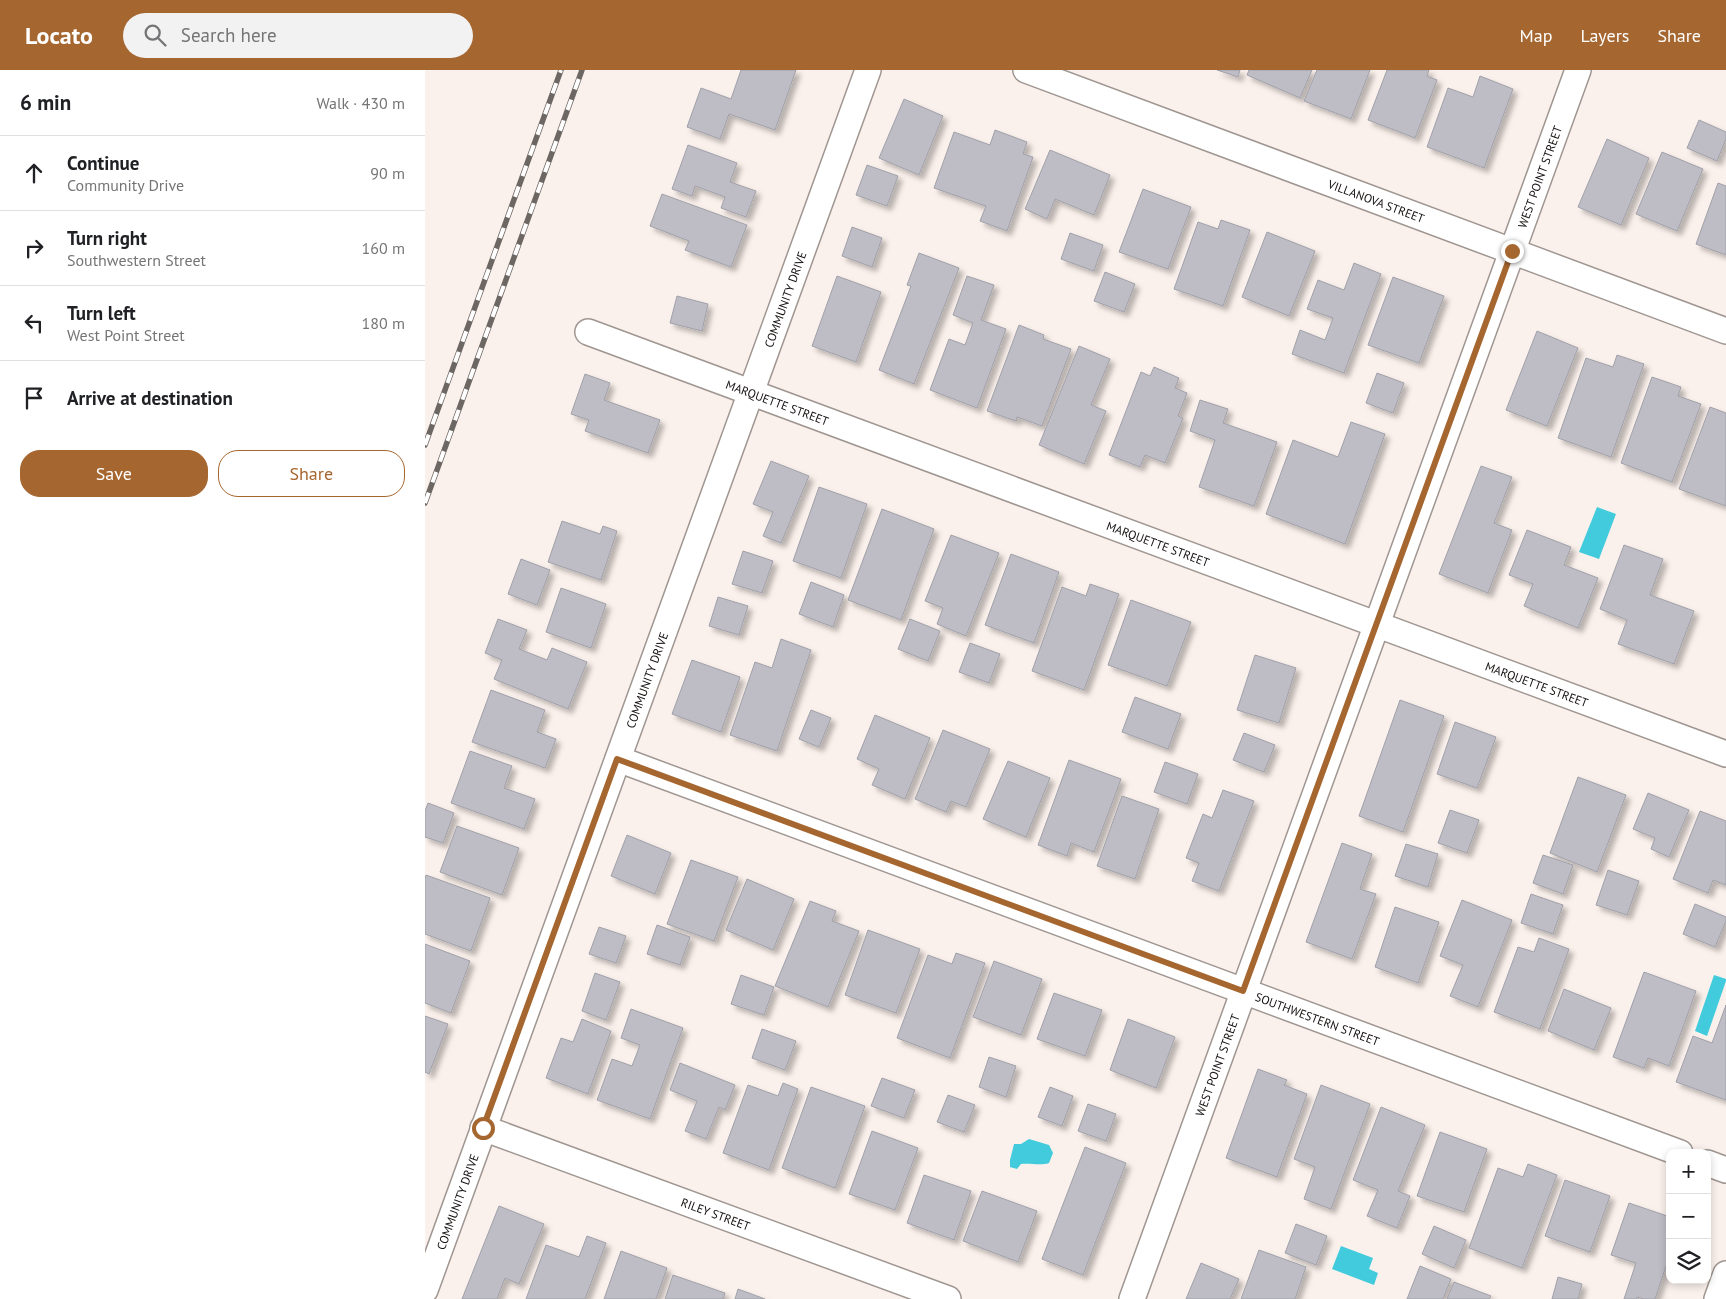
<!DOCTYPE html>
<meta charset="utf-8">
<style>
body{margin:0;font-family:"PT Sans",sans-serif;background:#f2f2f2;color:#202124}
.controls{position:absolute;right:15px;bottom:15px;display:grid;overflow:hidden;border-radius:10px;box-shadow:0 2px 8px #0003}
.controls button{width:45px;height:45px;display:grid;place-items:center;padding:0;border:0;border-bottom:1px solid #e0e0e0;background:#fff;color:#202124;font:25px sans-serif}
.stop{position:absolute;width:15px;height:15px;margin:-11px;border:4px solid #a6662f;border-radius:50%;background:#fff}
.stop.end{background:#a6662f;border-color:#fff;box-shadow:0 1px 5px #0008}
.list{margin:0;padding:0;list-style:none}
h2{display:flex;justify-content:space-between;align-items:center;height:65px;margin:0;padding:0 20px;font-size:21px}
h2 small{font-size:16px;font-weight:400;color:#757577}
.list li{display:grid;grid-template-columns:32px 1fr auto;gap:15px;align-items:center;box-sizing:border-box;height:75px;padding:0 20px;border-top:1px solid #e0e0e0}
.list b{display:block;font-size:19px;white-space:nowrap}
.list p{margin:0;font-size:16px;white-space:nowrap;color:#757577}
.list em{font-size:16px;font-style:normal;color:#757577}
.actions{display:flex;gap:10px;padding:15px 20px}
.actions a{flex:1;padding:11px 0;border:1px solid #a6662f;border-radius:20px;text-align:center;font-size:18px;color:#a6662f}
.actions .main{background:#a6662f;color:#fff}
.icon{flex:none;width:28px;height:28px;fill:none;stroke:currentColor;stroke-width:2;stroke-linecap:round;stroke-linejoin:round}
.map{position:relative;flex:none;width:1301px;height:1229px;overflow:hidden}
header{display:flex;align-items:center;gap:30px;box-sizing:border-box;height:70px;padding:0 25px;background:#a6662f;color:#fff}
header strong{font-size:24px}
nav{display:flex;gap:28px;margin-inline-start:auto;font-size:18px}
.search{width:350px;height:45px;background:#f2f2f2;display:flex;align-items:center;gap:12px;box-sizing:border-box;padding:0 18px;border-radius:28px;color:#757577;font-size:19px}
main{display:flex}
aside{flex:1;background:#fff}
.map>svg:first-child{display:block}
.water{fill:#41cbdc}
.building{fill:#bebdc6;stroke:#a0a0a9;filter:url(#shadow)}
.lines{fill:none;stroke-linecap:round;stroke-linejoin:round}
.minor-casing{stroke:#9f9691;stroke-width:28}
.minor{stroke:#fff;stroke-width:25}
.rail-casing{stroke:#6d6764;stroke-width:5.5}
.rail{stroke:#fff;stroke-width:4;stroke-dasharray:11;stroke-linecap:butt}
.route{stroke:#a6662f;stroke-width:6}
.labels{text-anchor:middle;dominant-baseline:central;stroke-width:4;stroke-linejoin:round;paint-order:stroke}
.street-label{font-size:12px;fill:#14100f;stroke:#fff}
</style>
<header>
<strong>Locato</strong>
<div class="search"><svg class="icon" aria-label="search" viewBox="0 0 24 24"><circle cx="10" cy="10" r="6"/><path d="M15 15l6 6"/></svg>Search here</div>
<nav><a>Map</a><a>Layers</a><a>Share</a></nav>
</header>
<main>
<aside>
<h2>6 min<small>Walk · 430 m</small></h2>
<ul class="list">
<li><svg class="icon" aria-label="ahead" viewBox="0 0 24 24"><path d="M12 20V5M6 11l6-6 6 6"/></svg><div><b>Continue</b><p>Community Drive</p></div><em>90 m</em></li>
<li><svg class="icon" aria-label="right" viewBox="0 0 24 24"><path d="M7 20v-9h11M14 6l5 5-5 5"/></svg><div><b>Turn right</b><p>Southwestern Street</p></div><em>160 m</em></li>
<li><svg class="icon" aria-label="left" viewBox="0 0 24 24"><path d="M17 20v-9H6M10 6l-5 5 5 5"/></svg><div><b>Turn left</b><p>West Point Street</p></div><em>180 m</em></li>
<li><svg class="icon" aria-label="arrive" viewBox="0 0 24 24"><path d="M6 21V4h12l-3 4 3 4H6"/></svg><div><b>Arrive at destination</b></div></li>
</ul>
<div class="actions"><a class="main">Save</a><a>Share</a></div>
</aside>
<div class="map">
<svg width="1301" height="1229" viewBox="0 0 1301 1229">
<defs>
<filter id="shadow"><feDropShadow dx="4.5" dy="4.5" stdDeviation="2.5" flood-color="#0004"/></filter>
</defs>
<rect width="100%" height="100%" fill="#fbf1ec"/>
<g class="water">
<polygon points="1172,437 1191,444 1174,489 1154,482"/>
<polygon points="1289,905 1301,909 1301,911 1282,966 1270,961"/>
<path d="M604 1069 624 1075 628 1083 624 1093C616 1096 606 1093 596 1094L592 1099 585 1097V1090L589 1074H596Z"/>
<polygon points="916,1176 948,1188 944,1199 953,1203 949,1215 907,1199"/>
</g>
<g class="building">
<polygon points="316,0 371,0 350,60 304,44 295,69 262,57 276,18 306,29"/>
<polygon points="792,0 815,0 813,7"/>
<polygon points="824,0 887,0 875,28 822,5"/>
<polygon points="892,0 945,0 926,49 879,31"/>
<polygon points="962,0 1004,0 1002,6 1012,10 990,68 943,50"/>
<polygon points="1055,6 1088,19 1059,98 1002,77 1023,18 1048,27"/>
<polygon points="479,29 518,46 494,105 454,88"/>
<polygon points="1274,50 1301,62 1301,69 1292,91 1262,78"/>
<polygon points="570,60 602,72 598,84 608,87 582,161 555,151 561,136 509,118 529,62 565,75"/>
<polygon points="1182,69 1224,88 1196,155 1153,137"/>
<polygon points="263,75 312,93 305,112 331,121 321,147 296,138 300,127 270,116 267,126 247,119"/>
<polygon points="625,80 685,105 669,145 630,129 622,149 600,139"/>
<polygon points="1237,82 1278,99 1252,161 1211,144"/>
<polygon points="442,95 473,106 462,136 431,125"/>
<polygon points="1293,113 1301,116 1301,185 1271,174"/>
<polygon points="718,119 766,137 743,199 694,182"/>
<polygon points="237,124 322,155 306,197 260,180 264,171 225,156"/>
<polygon points="796,150 825,160 798,236 749,219 773,152 793,159"/>
<polygon points="427,157 457,168 447,197 417,186"/>
<polygon points="842,162 890,181 864,246 817,227"/>
<polygon points="645,163 678,175 669,201 636,189"/>
<polygon points="494,183 534,198 489,314 454,300 486,216 482,215"/>
<polygon points="929,193 956,204 919,303 867,284 875,260 900,270 908,248 882,239 893,210 919,220"/>
<polygon points="680,202 710,214 699,242 669,231"/>
<polygon points="412,206 456,222 431,292 387,276"/>
<polygon points="542,206 569,215 556,250 581,259 552,338 505,320 524,269 540,275 548,253 528,245"/>
<polygon points="968,207 1019,226 994,293 943,275"/>
<polygon points="252,226 283,234 277,261 245,253"/>
<polygon points="594,255 619,265 618,269 646,279 617,356 592,347 591,351 562,341"/>
<polygon points="1112,261 1153,278 1122,356 1081,340"/>
<polygon points="654,276 685,289 666,335 681,341 659,394 614,375"/>
<polygon points="1192,285 1219,294 1186,387 1133,368 1161,288 1188,297"/>
<polygon points="729,297 754,308 750,318 762,323 753,346 758,348 740,393 720,385 715,397 684,385 716,302 725,306"/>
<polygon points="952,303 979,313 968,343 941,333"/>
<polygon points="160,304 185,313 179,330 235,350 223,383 160,361 164,350 146,344"/>
<polygon points="1227,307 1256,317 1253,326 1276,334 1247,412 1196,393"/>
<polygon points="775,330 803,339 798,353 852,372 829,436 774,417 790,370 765,361"/>
<polygon points="1285,337 1301,343 1301,436 1254,419"/>
<polygon points="926,352 960,364 920,474 841,444 868,370 913,387"/>
<polygon points="346,391 384,406 356,473 338,466 348,442 328,434"/>
<polygon points="1056,396 1087,407 1069,453 1087,460 1063,523 1014,504"/>
<polygon points="394,417 442,434 416,508 368,491"/>
<polygon points="457,439 509,459 476,550 423,530"/>
<polygon points="137,451 175,464 178,456 192,461 176,510 123,492"/>
<polygon points="1102,460 1146,477 1139,495 1173,508 1153,558 1099,536 1108,514 1084,505"/>
<polygon points="526,465 574,483 541,566 512,554 518,538 500,531"/>
<polygon points="1199,475 1238,489 1225,525 1269,541 1249,594 1193,574 1202,550 1175,539"/>
<polygon points="318,481 348,491 337,523 307,514"/>
<polygon points="586,484 634,502 609,573 560,555"/>
<polygon points="96,489 125,500 112,535 83,524"/>
<polygon points="386,512 419,525 408,557 374,544"/>
<polygon points="665,514 694,524 659,620 607,601 637,517 661,526"/>
<polygon points="136,518 181,534 166,578 121,562"/>
<polygon points="293,527 323,536 314,565 284,556"/>
<polygon points="706,530 766,552 742,616 683,595"/>
<polygon points="73,549 102,560 94,579 122,590 127,578 162,592 143,639 69,609 77,590 60,583"/>
<polygon points="485,549 515,561 503,591 473,579"/>
<polygon points="356,569 386,580 352,681 305,665 330,592 347,598"/>
<polygon points="545,573 575,584 564,613 534,602"/>
<polygon points="830,585 871,598 854,653 812,640"/>
<polygon points="267,590 315,607 296,662 247,644"/>
<polygon points="66,620 120,640 112,662 131,669 120,698 47,672"/>
<polygon points="710,627 756,644 743,679 697,662"/>
<polygon points="975,630 1019,646 978,762 934,746"/>
<polygon points="386,640 406,648 394,677 374,669"/>
<polygon points="450,645 505,668 480,729 447,715 454,699 432,689"/>
<polygon points="1030,652 1071,667 1052,718 1012,704"/>
<polygon points="518,660 565,679 541,737 526,731 521,742 490,729"/>
<polygon points="819,663 850,675 839,702 808,690"/>
<polygon points="45,681 87,696 79,718 110,729 99,759 26,733"/>
<polygon points="644,690 696,709 669,782 646,773 642,786 613,775"/>
<polygon points="583,691 625,708 601,767 558,749"/>
<polygon points="740,692 773,704 762,734 729,722"/>
<polygon points="1153,707 1201,725 1172,802 1125,783"/>
<polygon points="798,720 829,731 794,821 767,811 774,793 761,788 778,744 787,748"/>
<polygon points="1223,723 1264,740 1244,787 1226,779 1230,768 1208,759"/>
<polygon points="697,726 734,739 710,809 672,796"/>
<polygon points="3,733 29,743 18,773 0,767 0,741"/>
<polygon points="1025,740 1054,750 1042,783 1013,773"/>
<polygon points="1275,741 1301,751 1301,815 1288,810 1283,823 1248,809"/>
<polygon points="32,756 94,778 77,825 15,802"/>
<polygon points="202,765 246,783 230,824 186,806"/>
<polygon points="917,773 947,784 935,819 951,824 927,889 881,872"/>
<polygon points="981,774 1013,784 1003,817 970,806"/>
<polygon points="1118,785 1148,795 1138,824 1108,813"/>
<polygon points="266,790 313,807 289,871 242,854"/>
<polygon points="1183,800 1214,811 1202,845 1171,835"/>
<polygon points="1,805 65,828 46,881 0,864 0,809"/>
<polygon points="322,809 369,829 348,880 301,860"/>
<polygon points="1106,824 1138,835 1128,864 1096,853"/>
<polygon points="1037,830 1087,850 1053,937 1025,926 1038,895 1015,886"/>
<polygon points="385,831 411,841 407,851 434,861 403,937 350,916"/>
<polygon points="1270,834 1301,847 1301,851 1290,877 1258,864"/>
<polygon points="970,837 1014,852 993,913 950,897"/>
<polygon points="232,855 265,867 255,895 222,884"/>
<polygon points="174,857 201,866 191,893 164,884"/>
<polygon points="443,860 495,879 471,943 420,925"/>
<polygon points="1114,868 1144,879 1115,959 1069,942 1093,877 1109,882"/>
<polygon points="0,874 45,891 26,943 0,933"/>
<polygon points="531,883 560,893 525,988 472,968 503,885 527,894"/>
<polygon points="569,891 617,909 596,965 548,947"/>
<polygon points="1219,902 1271,921 1244,996 1223,988 1219,998 1188,987"/>
<polygon points="170,903 195,912 181,950 157,941"/>
<polygon points="316,905 349,917 339,945 306,934"/>
<polygon points="1139,919 1186,938 1169,980 1123,961"/>
<polygon points="629,923 677,940 660,986 612,969"/>
<polygon points="1301,935 1301,1030 1251,1012 1268,966 1287,973"/>
<polygon points="206,939 258,958 225,1049 172,1030 187,989 207,996 215,975 196,968"/>
<polygon points="0,946 23,954 4,1004 0,1002"/>
<polygon points="157,949 186,961 163,1024 121,1008 136,968 148,972"/>
<polygon points="703,949 750,967 731,1018 685,1000"/>
<polygon points="337,959 371,971 360,1000 327,988"/>
<polygon points="564,987 591,996 581,1027 554,1017"/>
<polygon points="255,993 310,1015 300,1040 294,1037 281,1069 260,1061 272,1031 245,1020"/>
<polygon points="833,999 862,1010 859,1015 882,1024 852,1107 801,1088"/>
<polygon points="457,1008 490,1020 479,1048 446,1036"/>
<polygon points="358,1013 373,1019 344,1100 298,1083 323,1015 353,1026"/>
<polygon points="896,1015 945,1034 906,1139 879,1129 890,1097 869,1089"/>
<polygon points="386,1017 440,1036 410,1118 357,1098"/>
<polygon points="625,1017 648,1026 637,1056 613,1047"/>
<polygon points="523,1025 550,1035 539,1062 512,1052"/>
<polygon points="663,1034 691,1044 681,1071 653,1061"/>
<polygon points="956,1037 1000,1055 973,1121 985,1126 972,1158 942,1146 953,1120 928,1110"/>
<polygon points="447,1061 493,1078 470,1140 424,1124"/>
<polygon points="1015,1062 1062,1079 1039,1142 992,1126"/>
<polygon points="660,1077 701,1093 658,1205 617,1189"/>
<polygon points="1103,1094 1132,1105 1097,1198 1044,1178 1073,1098 1098,1107"/>
<polygon points="499,1105 546,1121 529,1170 482,1153"/>
<polygon points="1140,1110 1185,1126 1165,1182 1120,1166"/>
<polygon points="557,1121 612,1141 593,1192 538,1171"/>
<polygon points="1204,1133 1245,1147 1245,1184 1230,1229 1219,1229 1212,1227 1212,1229 1199,1229 1211,1193 1186,1185"/>
<polygon points="74,1136 119,1154 94,1214 80,1208 72,1229 37,1229"/>
<polygon points="871,1154 902,1166 891,1195 860,1183"/>
<polygon points="1009,1156 1041,1170 1029,1198 997,1184"/>
<polygon points="162,1166 181,1173 160,1229 101,1229 121,1175 154,1187"/>
<polygon points="834,1180 881,1197 870,1229 816,1229"/>
<polygon points="196,1181 242,1198 231,1229 179,1229"/>
<polygon points="776,1193 814,1209 805,1229 761,1229"/>
<polygon points="995,1196 1026,1209 1018,1229 982,1229"/>
<polygon points="248,1205 300,1223 298,1229 240,1229"/>
<polygon points="1133,1207 1157,1214 1153,1229 1127,1229"/>
<polygon points="1029,1212 1066,1226 1064,1229 1022,1229"/>
<polygon points="313,1219 340,1229 310,1229"/>
</g>
<g class="lines">
<g class="minor-casing">
<g id="minor">
<path id="s1" d="M601 0 1301 261"/>
<path id="s2" d="M163 262 1301 684"/>
<path id="s3" d="M193 689 1255 1083"/>
<path id="s4" d="M58 1058 523 1229"/>
<polyline points="1282,1093 1301,1100"/>
<path id="s5" d="M0 1220 443 0"/>
<path id="s6" d="M707 1229 1153 0"/>
<polyline points="1292,1229 1301,1204"/>
</g>
</g>
<use href="#minor" class="minor"/>
<g class="rail-casing">
<g id="rail">
<polyline points="0,375 136,0"/>
<polyline points="0,433 157,0"/>
</g>
</g>
<use href="#rail" class="rail"/>
</g>
<g class="lines">
<polyline class="route" points="58,1058 192,689 818,921 1087,181"/>
</g>
<g class="labels">
<g class="street-label">
<text stroke="none"><textPath href="#s6" startOffset="1194">WEST POINT STREET</textPath></text>
<text stroke="none"><textPath href="#s1" startOffset="374">VILLANOVA STREET</textPath></text>
<text stroke="none"><textPath href="#s5" startOffset="1054">COMMUNITY DRIVE</textPath></text>
<text stroke="none"><textPath href="#s2" startOffset="202">MARQUETTE STREET</textPath></text>
<text stroke="none"><textPath href="#s2" startOffset="608">MARQUETTE STREET</textPath></text>
<text stroke="none"><textPath href="#s5" startOffset="649">COMMUNITY DRIVE</textPath></text>
<text stroke="none"><textPath href="#s2" startOffset="1012">MARQUETTE STREET</textPath></text>
<text stroke="none"><textPath href="#s3" startOffset="746">SOUTHWESTERN STREET</textPath></text>
<text stroke="none"><textPath href="#s6" startOffset="249">WEST POINT STREET</textPath></text>
<text stroke="none"><textPath href="#s5" startOffset="94">COMMUNITY DRIVE</textPath></text>
<text stroke="none"><textPath href="#s4" startOffset="248">RILEY STREET</textPath></text>
</g>
</g>
</svg>
<div class="controls">
<button>+</button>
<button>−</button>
<button><svg class="icon" aria-label="layers" viewBox="0 0 24 24"><path d="M12 4l9 5-9 5-9-5zM3 14l9 5 9-5"/></svg></button>
</div>
<div class="stop" style="left:58px;top:1058px"></div>
<div class="stop end" style="left:1087px;top:181px"></div>
</div>
</main>
